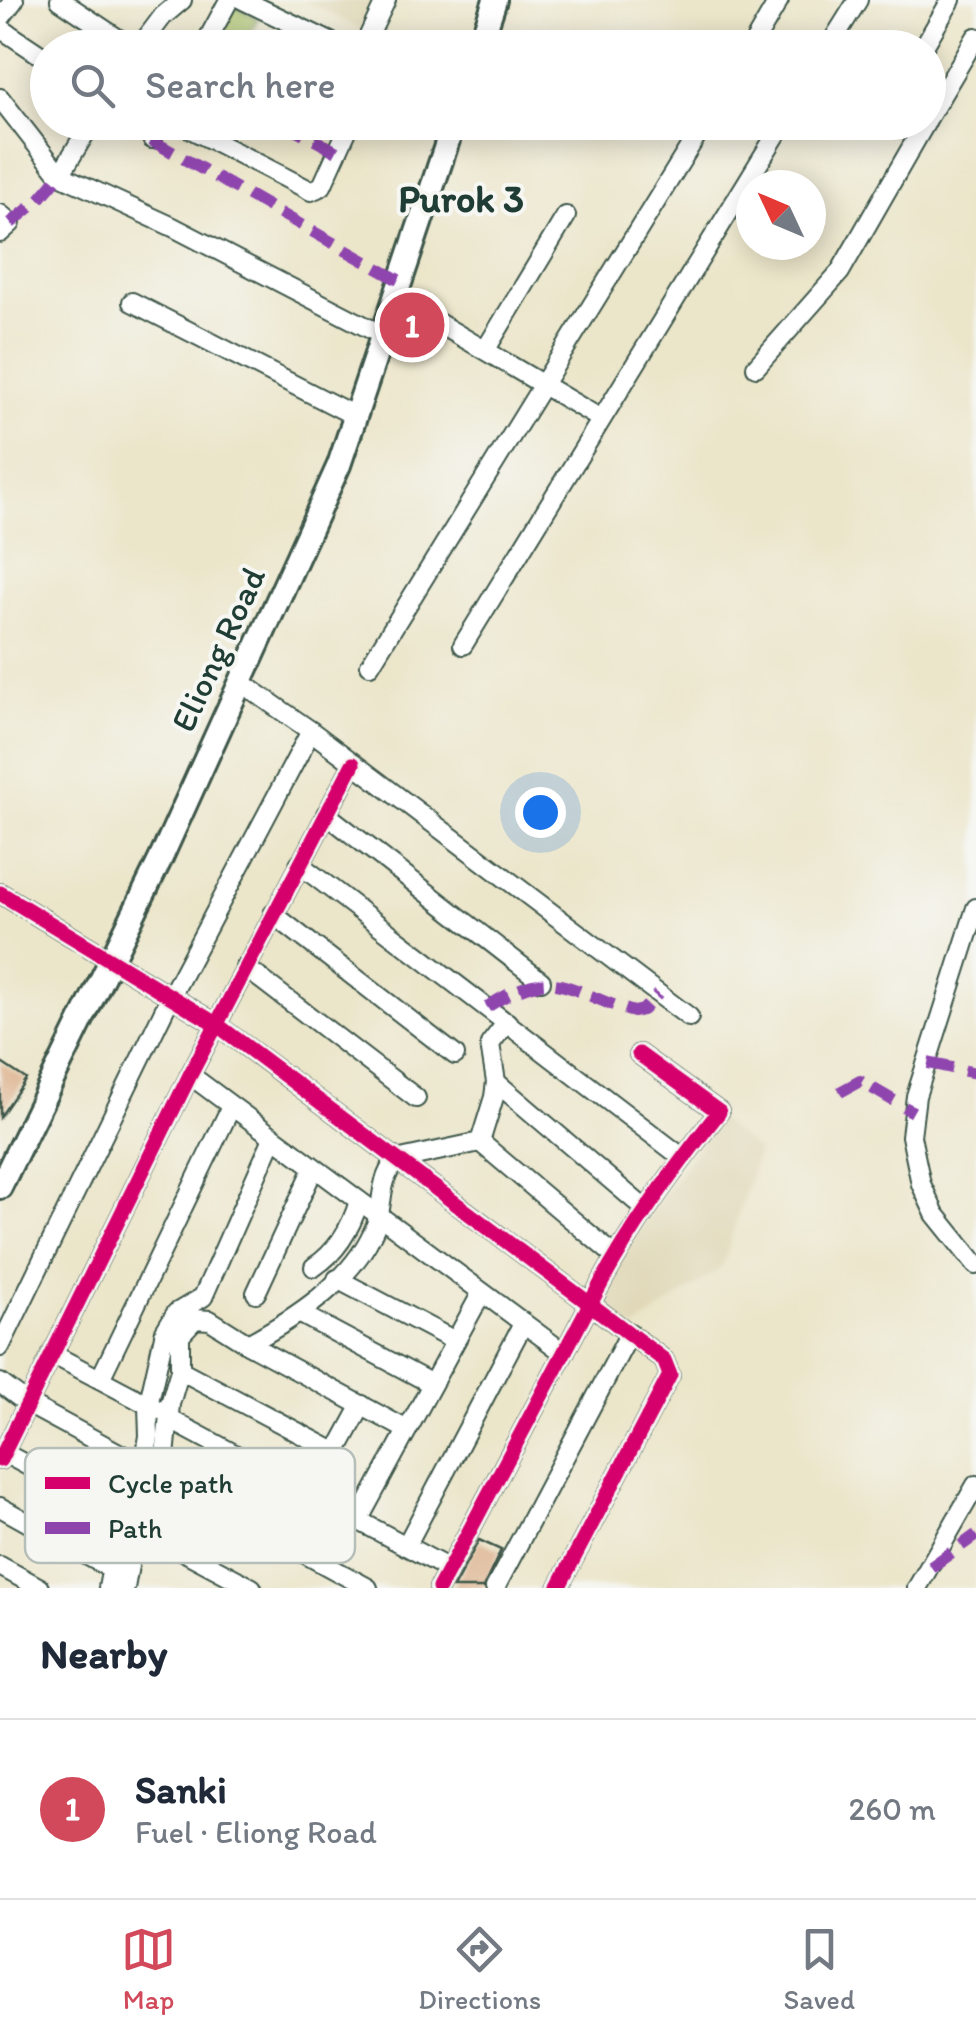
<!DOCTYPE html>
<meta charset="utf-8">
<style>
body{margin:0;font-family:Itim,sans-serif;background:#f2f2f3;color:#1f2937}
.compass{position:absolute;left:736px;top:170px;width:90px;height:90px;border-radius:50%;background:#fff;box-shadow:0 5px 25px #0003;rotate:314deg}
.you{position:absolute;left:540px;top:812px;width:35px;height:35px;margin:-25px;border:8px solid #fff;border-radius:50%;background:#1a73e8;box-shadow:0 0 0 15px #1a73e833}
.badge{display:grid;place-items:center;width:65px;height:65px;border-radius:50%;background:#d1495b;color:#fff;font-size:32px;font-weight:700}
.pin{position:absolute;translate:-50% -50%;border:5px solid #fff;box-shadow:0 2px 10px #0006}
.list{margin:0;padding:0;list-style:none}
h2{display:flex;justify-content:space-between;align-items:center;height:130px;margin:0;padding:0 40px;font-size:42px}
h2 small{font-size:32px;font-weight:400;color:#747a83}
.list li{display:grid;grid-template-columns:65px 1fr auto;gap:30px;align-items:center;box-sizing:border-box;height:180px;padding:0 40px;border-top:2px solid #e0e1e3}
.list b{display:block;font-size:38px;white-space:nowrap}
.list p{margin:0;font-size:32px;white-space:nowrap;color:#747a83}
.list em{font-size:32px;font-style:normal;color:#747a83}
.icon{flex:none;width:55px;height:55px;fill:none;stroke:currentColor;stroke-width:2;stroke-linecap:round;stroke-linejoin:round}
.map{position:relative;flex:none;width:976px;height:1588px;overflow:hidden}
.search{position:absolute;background:#fff;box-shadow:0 5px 25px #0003;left:30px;right:30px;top:30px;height:110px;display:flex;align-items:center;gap:25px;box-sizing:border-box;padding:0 35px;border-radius:55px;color:#747a83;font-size:38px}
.sheet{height:310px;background:#fff}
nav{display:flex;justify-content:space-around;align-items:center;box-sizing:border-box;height:140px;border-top:2px solid #e0e1e3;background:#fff;font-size:28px;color:#747a83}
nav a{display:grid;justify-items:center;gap:5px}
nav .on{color:#d1495b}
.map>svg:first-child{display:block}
.built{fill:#e0d8b7}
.green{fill:#a6be64;stroke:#627e4c;stroke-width:2.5}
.building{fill:#deb592}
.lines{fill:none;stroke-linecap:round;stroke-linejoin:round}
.minor-casing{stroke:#3e564a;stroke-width:22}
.major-casing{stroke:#3e564a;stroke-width:28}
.minor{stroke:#fff;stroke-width:18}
.major{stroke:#fff;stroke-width:22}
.quiet{stroke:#8e44ad;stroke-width:12;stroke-dasharray:25 12;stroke-linecap:butt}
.cycleway-casing{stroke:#f6f6f2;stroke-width:21}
.cycleway{stroke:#d6006c;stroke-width:15}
.labels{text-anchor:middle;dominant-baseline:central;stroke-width:8;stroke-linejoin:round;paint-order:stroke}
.street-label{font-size:35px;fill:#1f3d34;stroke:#f6f6f2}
.neighbourhood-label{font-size:38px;font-weight:bold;fill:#1f3d34;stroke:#f6f6f2}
.key{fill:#f6f6f2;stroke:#b6beb9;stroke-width:2.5}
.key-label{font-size:28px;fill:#1f3d34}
</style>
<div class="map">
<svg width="976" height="1588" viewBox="0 0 976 1588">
<rect width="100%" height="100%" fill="#f6f6f2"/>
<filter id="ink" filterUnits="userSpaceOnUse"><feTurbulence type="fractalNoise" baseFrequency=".01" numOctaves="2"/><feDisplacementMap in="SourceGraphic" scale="20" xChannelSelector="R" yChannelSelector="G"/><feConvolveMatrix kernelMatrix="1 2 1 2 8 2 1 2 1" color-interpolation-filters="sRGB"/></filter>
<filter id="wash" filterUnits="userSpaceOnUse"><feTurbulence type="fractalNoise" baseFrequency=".0048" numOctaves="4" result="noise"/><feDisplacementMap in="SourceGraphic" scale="40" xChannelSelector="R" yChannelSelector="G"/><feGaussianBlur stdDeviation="2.25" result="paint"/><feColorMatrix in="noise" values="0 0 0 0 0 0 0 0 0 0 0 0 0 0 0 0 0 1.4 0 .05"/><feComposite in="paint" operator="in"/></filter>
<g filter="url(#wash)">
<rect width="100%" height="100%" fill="#ebe5c9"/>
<g class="built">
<polygon points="303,0 381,0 364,31"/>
<polygon points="718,1119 758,1151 722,1267 634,1329 597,1302 619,1259"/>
</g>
<polygon class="green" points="234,6 258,18 243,47 214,48"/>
<g id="blocks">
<g class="building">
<polygon points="0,1062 26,1079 0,1117"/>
<polygon points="479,1540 501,1550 483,1588 453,1588"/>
</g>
</g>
</g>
<g filter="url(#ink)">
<use href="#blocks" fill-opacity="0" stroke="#3e564a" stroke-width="2.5"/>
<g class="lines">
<g class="minor-casing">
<g id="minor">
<polyline points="60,0 132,48"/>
<polyline points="243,0 343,48"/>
<polyline points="0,19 14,0"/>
<polyline points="0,28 48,60"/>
<polyline points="139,48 163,16 182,0"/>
<polyline points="203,48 229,0"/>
<polyline points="363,48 386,0"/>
<polyline points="751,48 779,0"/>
<polyline points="828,48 858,0"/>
<polyline points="923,48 951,0"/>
<polyline points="0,98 60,175 173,227 384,336"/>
<polyline points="928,118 976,37"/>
<polyline points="177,122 311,191 322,186 351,122"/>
<polyline points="152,139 161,122"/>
<polyline points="60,175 92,122"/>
<polyline points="0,214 11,223 0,233"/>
<polyline points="396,298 601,419"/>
<polyline points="132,302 357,417"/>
<polyline points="486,349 566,216"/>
<polyline points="756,367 840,272 926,122"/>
<polyline points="463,645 784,122"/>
<polyline points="370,665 705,122"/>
<polyline points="242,683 311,731 689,1017"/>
<polyline points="326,814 541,981"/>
<polyline points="299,864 683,1158"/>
<path d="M0 893 216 1024 590 1304C626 1234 670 1174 719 1112L639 1054"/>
<polyline points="976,908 916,1096 911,1136 921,1184 935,1214 976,1265"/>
<polyline points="273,914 455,1055"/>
<polyline points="245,967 416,1098"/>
<polyline points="190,1075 564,1353"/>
<polyline points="496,1082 645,1209"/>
<polyline points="480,1142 615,1256"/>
<path d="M314 1267C338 1251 351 1228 359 1201"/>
<polyline points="337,1279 455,1341"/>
<polyline points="256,1293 314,1168"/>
<polyline points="299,1313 432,1384"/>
<path d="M248 1344C295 1318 350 1283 373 1232 386 1206 376 1186 396 1160L480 1142 494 1097 496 1082 490 1044 507 1022"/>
<polyline points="0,1347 171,996 311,731"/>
<polyline points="52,1354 158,1410"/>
<polyline points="180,1370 337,1453"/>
<polyline points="100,1379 231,1107"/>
<polyline points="0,1383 28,1404 368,1588"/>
<polyline points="169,1419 449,1569"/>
<polyline points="4,1453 122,1516"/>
<polyline points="0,1460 190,1075 353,764"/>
<polyline points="312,1497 362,1405"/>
<polyline points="0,1507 111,1569"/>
<polyline points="358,1521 481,1294"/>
<polyline points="136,1526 252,1588"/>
<polyline points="406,1546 523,1324"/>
<polyline points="0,1566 40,1588"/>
<polyline points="108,1588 122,1516 144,1466 149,1436 148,1406 165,1331 176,1313 203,1297 273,1138"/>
<polyline points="125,1588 136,1526 165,1457 170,1404 180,1370 180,1335 195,1319 210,1320 248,1344 407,1430"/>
<polyline points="439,1588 590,1304 664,1360 670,1375 558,1588"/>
<polyline points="495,1588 630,1333"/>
<polyline points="917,1588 976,1485"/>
</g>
</g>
<g class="major-casing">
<g id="major">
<polyline points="479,48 495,0"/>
<polyline points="0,1187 160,860 339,465 454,122"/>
</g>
</g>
<use href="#minor" class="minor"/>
<use href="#major" class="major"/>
<g class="quiet">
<polyline points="119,122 402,282"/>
<polyline points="282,122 337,152"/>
<polyline points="873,133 879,122"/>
<polyline points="11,223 38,201 60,175"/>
<path d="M487 1007C556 962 566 992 634 1012L643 1010 658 994"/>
<polyline points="928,1063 976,1073"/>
<polyline points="840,1092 860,1081 913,1112"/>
<polyline points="931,1567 976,1535"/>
</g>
<g class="cycleway-casing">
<g id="cycleway">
<path d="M0 893 216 1024 590 1304C626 1234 670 1174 719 1112L639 1054"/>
<polyline points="0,1460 190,1075 353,764"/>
<polyline points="439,1588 590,1304 664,1360 670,1375 558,1588"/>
</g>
</g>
<use href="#cycleway" class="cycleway"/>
</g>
</g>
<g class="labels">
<g class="street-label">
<text transform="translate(218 649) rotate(-65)">Eliong Road</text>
</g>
<g class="neighbourhood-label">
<text x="461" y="199">Purok 3</text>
</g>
</g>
<rect x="25" y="1448" width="330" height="115" rx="15" class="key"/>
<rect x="45" y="1477" width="45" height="12" fill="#d6006c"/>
<rect x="45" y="1522" width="45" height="12" fill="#8e44ad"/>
<g class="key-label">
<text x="108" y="1493">Cycle path</text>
<text x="108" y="1538">Path</text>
</g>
</svg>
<svg class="compass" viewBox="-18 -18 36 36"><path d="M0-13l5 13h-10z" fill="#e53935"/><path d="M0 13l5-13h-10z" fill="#747a83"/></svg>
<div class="you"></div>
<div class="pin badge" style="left:412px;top:325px">1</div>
<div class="search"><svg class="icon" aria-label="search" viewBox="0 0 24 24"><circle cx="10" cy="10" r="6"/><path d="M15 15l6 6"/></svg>Search here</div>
</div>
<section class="sheet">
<h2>Nearby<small></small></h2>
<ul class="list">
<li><span class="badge">1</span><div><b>Sanki</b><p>Fuel · Eliong Road</p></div><em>260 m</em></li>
</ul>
</section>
<nav>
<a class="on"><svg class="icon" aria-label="map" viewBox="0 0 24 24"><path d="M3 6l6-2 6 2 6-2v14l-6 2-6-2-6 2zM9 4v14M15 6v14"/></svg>Map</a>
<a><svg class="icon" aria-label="directions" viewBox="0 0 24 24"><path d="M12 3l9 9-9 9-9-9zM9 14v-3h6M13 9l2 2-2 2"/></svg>Directions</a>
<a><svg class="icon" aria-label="saved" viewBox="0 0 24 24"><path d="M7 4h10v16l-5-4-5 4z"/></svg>Saved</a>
</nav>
